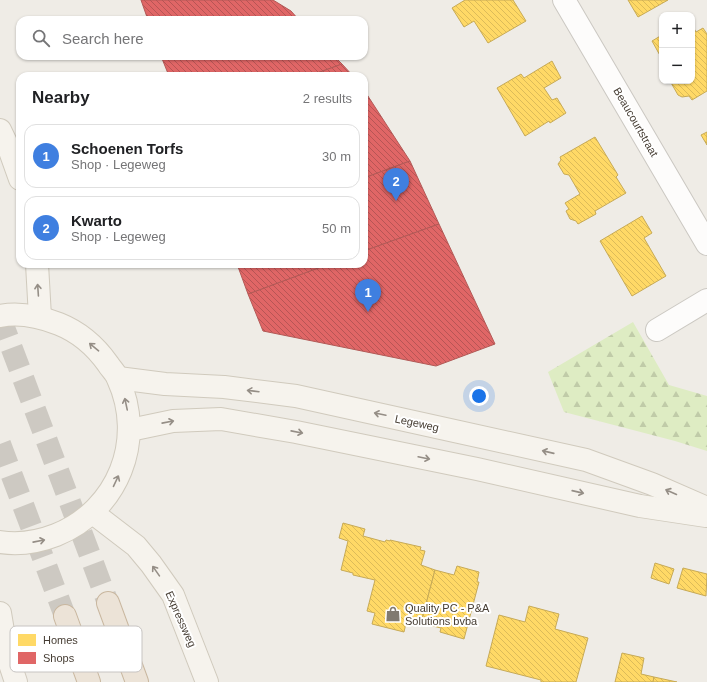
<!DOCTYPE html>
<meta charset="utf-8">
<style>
body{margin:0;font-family:Helvetica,sans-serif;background:#f2f2f2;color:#202124}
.controls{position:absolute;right:12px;top:12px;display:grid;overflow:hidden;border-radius:8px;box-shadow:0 1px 3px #0004}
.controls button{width:36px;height:36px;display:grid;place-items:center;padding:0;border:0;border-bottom:1px solid #e0e0e0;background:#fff;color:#202124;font:20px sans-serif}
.you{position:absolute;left:479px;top:396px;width:14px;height:14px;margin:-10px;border:3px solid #fff;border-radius:50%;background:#1a73e8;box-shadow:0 0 0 6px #1a73e833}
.badge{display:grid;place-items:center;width:26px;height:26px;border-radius:50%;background:#807a71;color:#fff;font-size:13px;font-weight:700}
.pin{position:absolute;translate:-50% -33px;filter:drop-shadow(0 1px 2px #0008)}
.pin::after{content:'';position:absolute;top:21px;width:14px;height:12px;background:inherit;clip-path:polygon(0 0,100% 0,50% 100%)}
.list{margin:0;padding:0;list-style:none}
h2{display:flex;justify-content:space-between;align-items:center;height:52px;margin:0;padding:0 16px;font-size:17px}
h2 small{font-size:13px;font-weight:400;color:#757577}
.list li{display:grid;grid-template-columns:26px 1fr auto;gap:12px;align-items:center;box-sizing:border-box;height:64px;margin:0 8px 8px;padding:0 8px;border:1px solid #e0e0e0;border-radius:12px}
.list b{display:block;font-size:15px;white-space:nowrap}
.list p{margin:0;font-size:13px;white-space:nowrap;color:#757577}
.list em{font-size:13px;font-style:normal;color:#757577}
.icon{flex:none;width:22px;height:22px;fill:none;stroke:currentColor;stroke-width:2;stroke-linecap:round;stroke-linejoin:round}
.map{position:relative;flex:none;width:707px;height:682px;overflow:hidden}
.search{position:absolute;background:#fff;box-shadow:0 1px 3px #0004;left:16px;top:16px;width:352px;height:44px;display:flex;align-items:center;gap:10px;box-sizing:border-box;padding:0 14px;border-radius:12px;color:#757577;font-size:15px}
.panel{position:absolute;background:#fff;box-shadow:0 1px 3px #0004;left:16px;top:72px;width:352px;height:196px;border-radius:12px}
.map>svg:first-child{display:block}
.forest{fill:url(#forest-firs)}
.homes{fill:url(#homes-back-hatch);stroke:#c7aa56}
.shops{fill:url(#shops-back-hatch);stroke:#b25956}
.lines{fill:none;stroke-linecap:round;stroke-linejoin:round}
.highway-tunnel{stroke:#cdc9c2;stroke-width:22;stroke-dasharray:22 11;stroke-linecap:butt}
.street-casing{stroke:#cbc8c2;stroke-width:24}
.secondary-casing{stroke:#d0cabd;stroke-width:24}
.highway-casing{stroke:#c9b79f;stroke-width:24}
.street{stroke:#fdfcfb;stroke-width:22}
.secondary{stroke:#f6f3ed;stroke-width:22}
.highway{stroke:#ece3d7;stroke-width:22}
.oneway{stroke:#958e86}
.labels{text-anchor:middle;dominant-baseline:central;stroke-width:4;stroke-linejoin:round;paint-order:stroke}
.street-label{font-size:11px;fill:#453c32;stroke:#fff}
.poi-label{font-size:11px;fill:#453c32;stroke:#fff;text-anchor:start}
.key{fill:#fff;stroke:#c7c4c2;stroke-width:1}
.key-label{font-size:11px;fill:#453c32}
</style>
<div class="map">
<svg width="707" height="682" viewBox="0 0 707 682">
<defs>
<pattern id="forest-firs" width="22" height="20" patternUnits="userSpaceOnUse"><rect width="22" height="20" fill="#deecc3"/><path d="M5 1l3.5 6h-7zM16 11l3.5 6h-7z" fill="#c0cba8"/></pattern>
<pattern id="homes-back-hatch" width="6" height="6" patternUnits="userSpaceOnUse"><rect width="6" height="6" fill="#ffd966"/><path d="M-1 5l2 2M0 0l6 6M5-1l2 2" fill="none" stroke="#dcbb59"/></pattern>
<pattern id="shops-back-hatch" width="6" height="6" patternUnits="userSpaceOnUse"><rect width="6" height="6" fill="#e06666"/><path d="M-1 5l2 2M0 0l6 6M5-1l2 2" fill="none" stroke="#b75555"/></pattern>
</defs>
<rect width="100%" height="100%" fill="#efece6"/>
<polygon class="forest" points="633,322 669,385 707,396 707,451 675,441 564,412 548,372"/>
<g class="homes">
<polygon points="465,0 513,0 526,21 488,43 474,21 464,27 452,8"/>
<polygon points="628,0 668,0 638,17"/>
<polygon points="692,25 696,32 703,28 707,34 707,91 692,100 689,96 682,97 678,95 670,81 692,81"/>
<polygon points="662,35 662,59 652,41"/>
<polygon points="552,61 561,78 544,88 552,100 557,98 566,113 550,123 549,121 525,136 497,88 521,74 524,78"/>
<polygon points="707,132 707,145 701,135"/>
<polygon points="595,137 618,175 616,177 626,193 595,211 596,214 578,224 576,221 570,219 566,211 569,209 565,203 580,194 569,175 564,174 558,164 561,160 560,157"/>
<polygon points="642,216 652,233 644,238 666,276 632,296 600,241"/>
<polygon points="343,523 365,529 363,536 385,542 386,540 390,541 390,540 421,547 420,550 425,551 421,565 435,570 421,623 407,619 404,632 372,624 375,613 367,611 375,580 353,575 353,573 341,570 348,541 339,538"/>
<polygon points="655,563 674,569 669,584 651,578"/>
<polygon points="457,566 479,572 477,582 479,582 464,639 440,632 441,628 421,623 435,570 454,575"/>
<polygon points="683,568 707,574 706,596 677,588"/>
<polygon points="529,606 559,614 555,629 588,638 576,682 541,682 541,680 486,666 499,615 525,622"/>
<polygon points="622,653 644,658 641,674 654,677 653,682 615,682"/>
<polygon points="654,677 677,682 653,682"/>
</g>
<g class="shops">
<polygon points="141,0 273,0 291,11 299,20 148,20"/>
<polygon points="161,56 334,56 342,64 309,76 169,76"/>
<polygon points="342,64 353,76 309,76"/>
<polygon points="364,90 410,161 364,178"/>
<polygon points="410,161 439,224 364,251 364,178"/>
<polygon points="439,224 495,344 436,366 263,331 248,294 329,264 364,264 364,251"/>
<polygon points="237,264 329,264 248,294"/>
</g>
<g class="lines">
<g class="highway-tunnel">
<polyline points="0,317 108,603"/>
<polyline points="0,444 65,616"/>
</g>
<g class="street-casing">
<g id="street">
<polyline points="564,0 707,244"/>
<polyline points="657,330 707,300"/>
</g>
</g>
<g class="secondary-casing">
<g id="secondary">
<polyline points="0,130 10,151 20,179"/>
<polyline points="37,264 40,317"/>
<path d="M0 316C20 312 41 317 59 324 79 332 96 347 108 364 111 369 116 373 118 379 146 440 118 510 56 535 38 542 19 545 0 542"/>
<polyline points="118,378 165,384 224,387 296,396 459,432 586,460 652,484 707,508"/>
<polyline points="130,430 173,421 221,419 296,432 477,469 640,506 706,516"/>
<polyline points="93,513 136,546 151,564 173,595 207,682"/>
<polyline points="0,613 7,655 16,682"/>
</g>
</g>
<g class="highway-casing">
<g id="highway">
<polyline points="108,603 137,682"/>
<polyline points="65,616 89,682"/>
</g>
</g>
<use href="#street" class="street"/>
<use href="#secondary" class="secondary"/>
<use href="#highway" class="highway"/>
</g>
<defs><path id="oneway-shaft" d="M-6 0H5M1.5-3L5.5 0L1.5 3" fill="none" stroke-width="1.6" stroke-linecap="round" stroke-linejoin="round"/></defs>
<g class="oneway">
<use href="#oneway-shaft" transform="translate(38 290) rotate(-94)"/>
<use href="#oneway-shaft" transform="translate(94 347) rotate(-140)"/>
<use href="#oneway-shaft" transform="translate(253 391) rotate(-173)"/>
<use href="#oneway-shaft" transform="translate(126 404) rotate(-102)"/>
<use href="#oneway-shaft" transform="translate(380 414) rotate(-168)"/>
<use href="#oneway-shaft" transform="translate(168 422) rotate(-11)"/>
<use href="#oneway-shaft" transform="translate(297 432) rotate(11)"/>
<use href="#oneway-shaft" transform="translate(548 452) rotate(-167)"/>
<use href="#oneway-shaft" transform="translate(424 458) rotate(12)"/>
<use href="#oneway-shaft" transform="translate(116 481) rotate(-65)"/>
<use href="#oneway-shaft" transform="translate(578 492) rotate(13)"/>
<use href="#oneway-shaft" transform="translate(671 492) rotate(-156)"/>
<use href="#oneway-shaft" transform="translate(39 541) rotate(-11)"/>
<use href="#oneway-shaft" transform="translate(156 571) rotate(-125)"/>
</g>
<defs>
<g id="shop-bare" transform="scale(1.2)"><path d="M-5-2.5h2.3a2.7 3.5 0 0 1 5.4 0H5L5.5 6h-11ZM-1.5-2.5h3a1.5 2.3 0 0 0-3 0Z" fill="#807a71" stroke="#fff" stroke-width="2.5" paint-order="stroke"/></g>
</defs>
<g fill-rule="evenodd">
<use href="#shop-bare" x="393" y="614"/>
</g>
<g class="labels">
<g class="street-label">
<text transform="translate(636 122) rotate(60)">Beaucourtstraat</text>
<text transform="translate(417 423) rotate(12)">Legeweg</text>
<text transform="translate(181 619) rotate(66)">Expressweg</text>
</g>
<g class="poi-label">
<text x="405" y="608">Quality PC - P&amp;A<tspan x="405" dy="13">Solutions bvba</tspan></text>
</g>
</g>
<rect x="10" y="626" width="132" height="46" rx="6" class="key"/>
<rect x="18" y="634" width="18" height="12" fill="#ffd966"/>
<rect x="18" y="652" width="18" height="12" fill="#e06666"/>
<g class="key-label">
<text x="43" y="644">Homes</text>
<text x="43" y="662">Shops</text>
</g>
</svg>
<div class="controls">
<button>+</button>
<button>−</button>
</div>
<div class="you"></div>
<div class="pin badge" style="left:368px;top:312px;background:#3f7fe0">1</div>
<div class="pin badge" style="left:396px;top:201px;background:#3f7fe0">2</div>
<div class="search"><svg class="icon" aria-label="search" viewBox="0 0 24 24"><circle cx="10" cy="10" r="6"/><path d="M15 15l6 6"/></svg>Search here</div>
<section class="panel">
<h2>Nearby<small>2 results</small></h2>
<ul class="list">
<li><span class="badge" style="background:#3f7fe0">1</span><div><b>Schoenen Torfs</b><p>Shop · Legeweg</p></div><em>30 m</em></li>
<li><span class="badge" style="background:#3f7fe0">2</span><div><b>Kwarto</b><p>Shop · Legeweg</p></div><em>50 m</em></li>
</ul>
</section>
</div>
